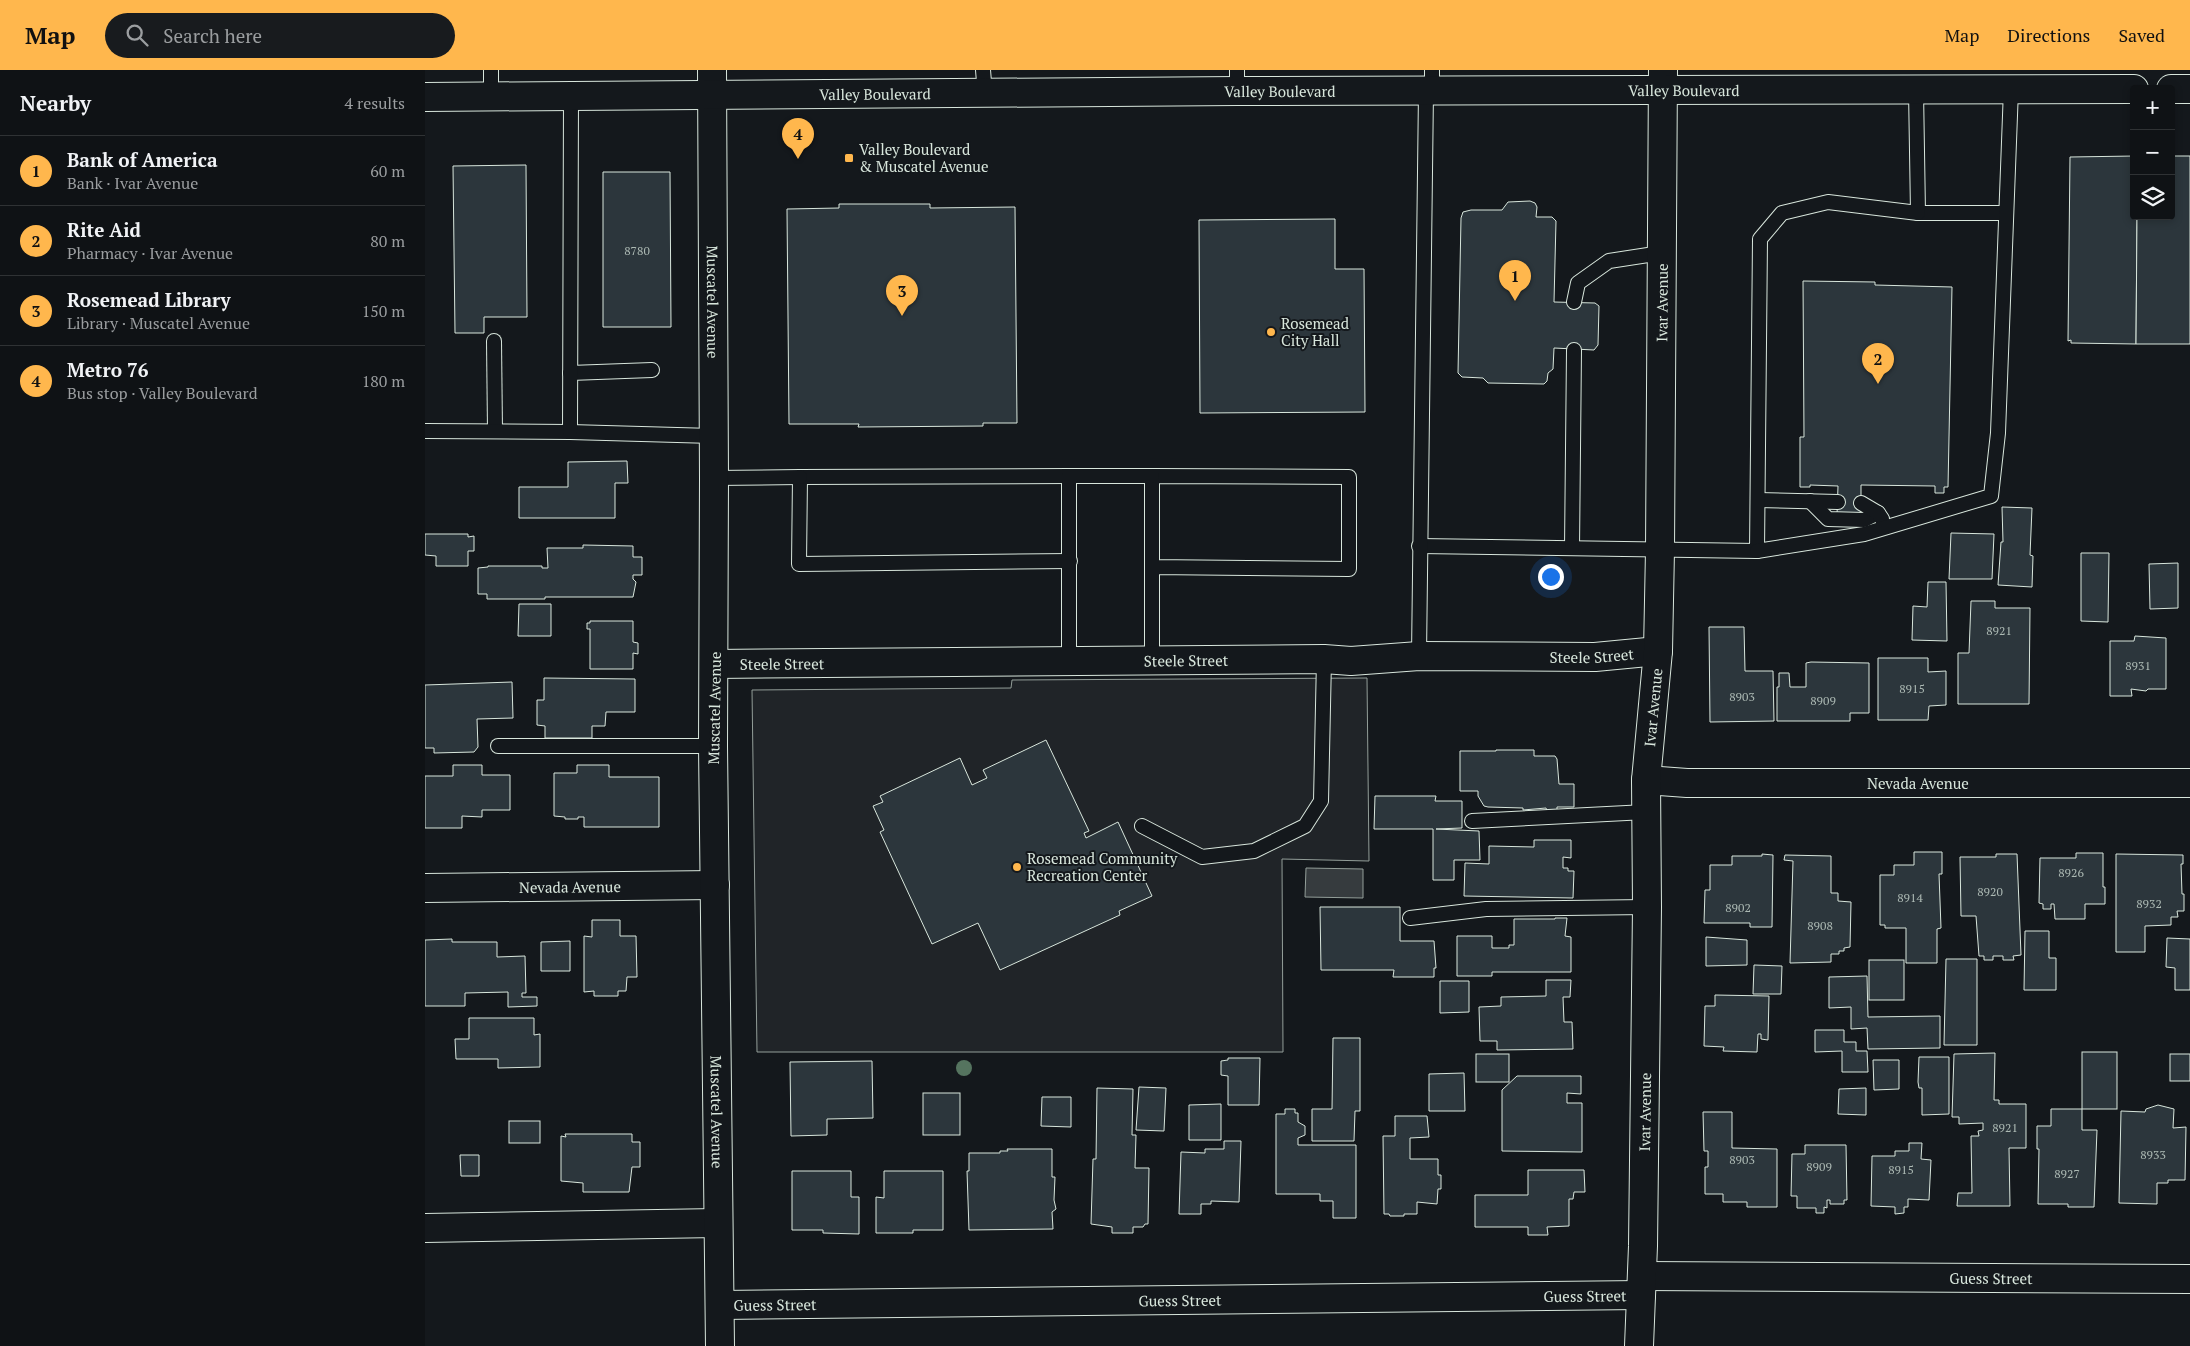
<!DOCTYPE html>
<meta charset="utf-8">
<style>
body{margin:0;font-family:"PT Serif",serif;background:#181b1e;color:#f1f3f6}
.controls{position:absolute;right:15px;top:15px;display:grid;overflow:hidden;border-radius:5px;box-shadow:0 2px 8px #0003}
.controls button{width:45px;height:45px;display:grid;place-items:center;padding:0;border:0;border-bottom:1px solid #2f3234;background:#0f1215;color:#f1f3f6;font:25px sans-serif}
.you{position:absolute;left:1125px;top:506px;width:18px;height:18px;margin:-12px;border:4px solid #fff;border-radius:50%;background:#1a73e8;box-shadow:0 0 0 8px #1a73e833}
.badge{display:grid;place-items:center;width:32px;height:32px;border-radius:50%;background:#ffb74d;color:#111;font-size:16px;font-weight:700}
.pin{position:absolute;translate:-50% -41px;filter:drop-shadow(0 1px 2px #0008)}
.pin::after{content:'';position:absolute;top:26px;width:18px;height:15px;background:inherit;clip-path:polygon(0 0,100% 0,50% 100%)}
.list{margin:0;padding:0;list-style:none}
h2{display:flex;justify-content:space-between;align-items:center;height:65px;margin:0;padding:0 20px;font-size:21px}
h2 small{font-size:16px;font-weight:400;color:#9b9ea0}
.list li{display:grid;grid-template-columns:32px 1fr auto;gap:15px;align-items:center;box-sizing:border-box;height:70px;padding:0 20px;border-top:1px solid #2f3234}
.list b{display:block;font-size:19px;white-space:nowrap}
.list p{margin:0;font-size:16px;white-space:nowrap;color:#9b9ea0}
.list em{font-size:16px;font-style:normal;color:#9b9ea0}
.icon{flex:none;width:28px;height:28px;fill:none;stroke:currentColor;stroke-width:2;stroke-linecap:round;stroke-linejoin:round}
.map{position:relative;flex:none;width:1765px;height:1276px;overflow:hidden}
header{display:flex;align-items:center;gap:30px;box-sizing:border-box;height:70px;padding:0 25px;background:#ffb74d;color:#111}
header strong{font-size:24px}
nav{display:flex;gap:28px;margin-inline-start:auto;font-size:18px}
.search{width:350px;height:45px;background:#181b1e;display:flex;align-items:center;gap:12px;box-sizing:border-box;padding:0 18px;border-radius:28px;color:#9b9ea0;font-size:19px}
main{display:flex}
aside{flex:1;background:#0f1215}
.map>svg:first-child{display:block}
.green{fill:#202428;stroke:#939e99}
.water{fill:#363b3e;stroke:#939e99}
.building{fill:#2c363c;stroke:#d8e6dc}
.lines{fill:none;stroke-linecap:round;stroke-linejoin:round}
.lane-casing{stroke:#d8e6dc;stroke-width:16}
.street-casing{stroke:#d8e6dc;stroke-width:30}
.secondary-casing{stroke:#d8e6dc;stroke-width:30}
.primary-casing{stroke:#d8e6dc;stroke-width:30}
.lane{stroke:#14181c;stroke-width:14}
.street{stroke:#14181c;stroke-width:28}
.secondary{stroke:#14181c;stroke-width:28}
.primary{stroke:#14181c;stroke-width:28}
.tree{fill:#55745f}
.poi-dot{fill:#ffb74d;stroke:#14181c;stroke-width:2}
.labels{text-anchor:middle;dominant-baseline:central;stroke-width:4;stroke-linejoin:round;paint-order:stroke}
.number-label{font-size:12px;fill:#adbab4}
.street-label{font-size:15px;fill:#d8e6dc;stroke:#14181c}
.poi-label{font-size:15px;fill:#d8e6dc;stroke:#14181c;text-anchor:start}
</style>
<header>
<strong>Map</strong>
<div class="search"><svg class="icon" aria-label="search" viewBox="0 0 24 24"><circle cx="10" cy="10" r="6"/><path d="M15 15l6 6"/></svg>Search here</div>
<nav><a>Map</a><a>Directions</a><a>Saved</a></nav>
</header>
<main>
<aside>
<h2>Nearby<small>4 results</small></h2>
<ul class="list">
<li><span class="badge">1</span><div><b>Bank of America</b><p>Bank · Ivar Avenue</p></div><em>60 m</em></li>
<li><span class="badge">2</span><div><b>Rite Aid</b><p>Pharmacy · Ivar Avenue</p></div><em>80 m</em></li>
<li><span class="badge">3</span><div><b>Rosemead Library</b><p>Library · Muscatel Avenue</p></div><em>150 m</em></li>
<li><span class="badge">4</span><div><b>Metro 76</b><p>Bus stop · Valley Boulevard</p></div><em>180 m</em></li>
</ul>
</aside>
<div class="map">
<svg width="1765" height="1276" viewBox="0 0 1765 1276">
<rect width="100%" height="100%" fill="#14181c"/>
<polygon class="green" points="942,608 944,791 857,789 858,982 332,982 327,620 586,618 587,610"/>
<polygon class="water" points="881,798 938,799 938,828 880,827"/>
<g class="building">
<polygon points="1709,86 1709,146 1712,146 1711,274 1646,273 1646,270 1643,271 1645,87"/>
<polygon points="1746,86 1765,86 1765,274 1711,274 1712,146 1746,146"/>
<polygon points="101,95 102,247 59,247 59,263 30,263 28,96"/>
<polygon points="178,102 245,102 246,257 178,257"/>
<polygon points="1105,131 1110,133 1112,137 1111,147 1127,147 1131,151 1129,232 1170,233 1174,236 1173,275 1169,280 1129,278 1128,299 1123,303 1122,311 1119,314 1063,313 1058,308 1037,307 1033,303 1036,148 1038,142 1046,140 1077,140 1083,132"/>
<polygon points="414,134 505,134 505,138 590,137 592,353 558,353 558,356 433,357 434,354 364,354 362,139 414,138"/>
<polygon points="910,149 910,199 939,199 940,342 775,343 774,150"/>
<polygon points="1378,211 1450,212 1450,215 1527,217 1523,417 1519,417 1519,423 1510,423 1510,416 1436,415 1436,445 1412,445 1413,416 1385,415 1385,417 1375,417 1375,367 1379,367"/>
<polygon points="202,391 203,413 190,413 190,448 94,448 94,417 143,417 143,392"/>
<polygon points="1577,437 1607,438 1605,485 1608,486 1607,517 1573,515 1576,472 1578,472"/>
<polygon points="1526,463 1569,464 1567,509 1524,509"/>
<polygon points="0,464 43,464 43,467 49,466 49,481 43,481 43,496 11,496 11,486 0,485"/>
<polygon points="158,475 208,476 208,487 217,487 217,505 208,505 208,509 211,512 208,527 120,527 120,529 62,529 62,524 53,524 53,498 63,497 63,496 117,496 117,498 123,498 122,478 158,478"/>
<polygon points="1656,483 1684,483 1683,552 1656,551"/>
<polygon points="1753,493 1753,538 1725,539 1724,494"/>
<polygon points="1503,512 1521,512 1522,571 1487,570 1488,536 1502,537"/>
<polygon points="1546,531 1570,531 1570,538 1605,538 1604,634 1533,634 1533,583 1544,583"/>
<polygon points="94,534 126,534 126,566 93,566"/>
<polygon points="165,551 208,551 208,572 213,573 213,584 208,583 208,599 165,599 165,559 162,559 162,553 165,553"/>
<polygon points="1284,557 1319,557 1320,601 1348,601 1349,651 1285,652"/>
<polygon points="1710,566 1741,568 1741,619 1723,619 1721,621 1706,619 1707,626 1685,626 1685,571 1709,571"/>
<polygon points="1453,588 1503,588 1503,602 1521,601 1521,635 1504,636 1503,650 1453,650"/>
<polygon points="1386,592 1444,593 1444,643 1425,643 1425,651 1352,651 1352,617 1354,617 1354,603 1364,603 1365,617 1381,617 1381,593"/>
<polygon points="119,608 210,609 210,642 181,642 180,656 167,656 167,668 120,668 120,656 112,655 112,630 119,630"/>
<polygon points="87,612 88,648 52,649 53,677 49,682 9,683 9,678 0,678 0,615"/>
<polygon points="621,670 664,761 659,763 661,768 693,752 727,826 694,841 695,845 575,900 553,853 507,874 455,762 459,760 448,736 458,732 455,726 535,688 547,715 562,708 558,700"/>
<polygon points="1071,680 1109,680 1109,686 1130,686 1132,689 1134,714 1149,714 1149,737 1132,737 1132,741 1122,741 1121,738 1098,740 1098,738 1063,737 1059,736 1053,726 1053,721 1035,721 1035,681 1071,681"/>
<polygon points="28,695 57,695 57,705 85,705 85,740 57,740 57,747 37,746 37,758 0,758 0,706 28,706"/>
<polygon points="152,695 184,695 184,707 234,707 234,757 159,757 159,747 153,747 153,749 140,749 140,747 129,746 129,703 152,703"/>
<polygon points="950,726 1011,726 1010,731 1037,731 1037,758 1011,759 1054,761 1055,790 1029,790 1029,810 1008,810 1008,759 949,759"/>
<polygon points="1109,770 1146,770 1146,788 1138,787 1138,798 1143,798 1143,801 1149,801 1148,828 1039,826 1040,793 1064,794 1064,776 1109,777"/>
<polygon points="1489,782 1517,782 1517,804 1514,804 1516,858 1512,859 1512,893 1481,893 1481,858 1460,858 1460,855 1455,855 1455,805 1469,805 1469,795 1489,795"/>
<polygon points="1651,783 1678,783 1678,817 1680,817 1680,834 1660,834 1660,849 1630,849 1629,834 1626,834 1626,839 1618,839 1618,834 1614,833 1615,788 1651,788"/>
<polygon points="1337,784 1348,785 1347,857 1325,857 1325,853 1279,853 1280,820 1285,820 1285,795 1307,795 1307,786 1337,786"/>
<polygon points="1571,784 1592,784 1596,885 1588,886 1589,890 1578,890 1578,886 1568,886 1568,890 1559,890 1559,886 1554,886 1551,846 1536,846 1535,787 1571,787"/>
<polygon points="1691,784 1758,785 1758,794 1756,794 1757,824 1759,824 1759,841 1752,841 1753,847 1746,847 1746,855 1720,856 1720,882 1691,882"/>
<polygon points="1360,785 1406,786 1406,823 1413,823 1413,831 1426,832 1425,877 1419,878 1419,881 1414,881 1414,884 1406,884 1406,892 1365,893 1368,791 1359,790"/>
<polygon points="895,837 975,837 975,871 1009,871 1011,898 1009,898 1009,907 968,907 969,900 896,900"/>
<polygon points="1130,848 1142,848 1140,866 1146,867 1146,902 1067,902 1067,906 1032,906 1032,866 1067,866 1067,878 1084,878 1084,875 1089,875 1089,849 1130,849"/>
<polygon points="167,850 195,850 195,866 211,866 212,907 202,907 201,921 193,921 193,926 169,926 169,921 159,922 159,866 167,867"/>
<polygon points="1600,861 1624,861 1624,888 1631,888 1631,920 1599,920"/>
<polygon points="1281,867 1322,870 1322,895 1281,896"/>
<polygon points="1742,868 1765,869 1765,920 1750,920 1750,898 1741,897"/>
<polygon points="27,869 27,872 72,872 72,887 100,886 101,923 97,923 97,927 112,927 112,936 83,937 83,922 40,923 40,936 0,936 0,870"/>
<polygon points="145,871 145,901 116,901 116,872"/>
<polygon points="1521,889 1552,889 1552,975 1519,975"/>
<rect x="1444" y="890" width="35" height="40"/>
<polygon points="1329,895 1357,896 1356,924 1328,924"/>
<polygon points="1442,906 1443,947 1515,946 1515,978 1443,979 1442,958 1426,959 1426,937 1404,938 1404,907"/>
<polygon points="1121,910 1146,910 1145,927 1138,927 1139,952 1147,952 1148,979 1072,980 1072,971 1055,971 1054,937 1076,936 1076,927 1121,926"/>
<polygon points="1015,911 1044,911 1044,942 1015,943"/>
<polygon points="1290,925 1344,926 1343,970 1336,969 1336,964 1333,964 1332,982 1298,981 1299,977 1279,976 1280,936 1290,936"/>
<polygon points="44,948 109,948 109,965 115,964 115,997 73,998 73,989 31,989 30,969 44,969"/>
<polygon points="1390,960 1419,960 1419,972 1431,972 1431,981 1442,981 1443,1002 1417,1002 1417,981 1390,982"/>
<polygon points="908,968 935,968 935,1041 930,1041 929,1071 887,1071 887,1039 907,1039"/>
<rect x="1657" y="982" width="35" height="57"/>
<polygon points="1570,983 1569,1030 1574,1030 1574,1034 1601,1034 1601,1078 1584,1078 1585,1136 1532,1136 1533,1123 1547,1123 1546,1066 1554,1066 1553,1061 1558,1060 1558,1053 1534,1054 1534,1047 1527,1047 1529,984"/>
<rect x="1051" y="984" width="33" height="28"/>
<rect x="1745" y="984" width="20" height="27"/>
<polygon points="1494,987 1524,987 1524,1044 1497,1045 1497,1018 1494,1018 1493,1012"/>
<polygon points="803,988 835,988 834,1035 803,1035 803,1006 796,1005 796,991 803,990"/>
<polygon points="1448,990 1474,990 1474,1019 1449,1020"/>
<polygon points="447,991 448,1048 402,1049 402,1065 366,1066 365,992"/>
<polygon points="1039,1003 1040,1041 1004,1041 1004,1004"/>
<polygon points="1092,1006 1156,1006 1156,1024 1142,1023 1142,1033 1157,1033 1157,1082 1077,1081 1077,1020"/>
<polygon points="714,1017 741,1018 739,1061 711,1060"/>
<polygon points="672,1018 708,1019 707,1065 711,1065 710,1098 724,1098 723,1154 720,1154 718,1157 708,1157 708,1163 687,1163 687,1157 666,1154 668,1089 671,1089"/>
<polygon points="1441,1018 1441,1045 1413,1044 1414,1019"/>
<rect x="498" y="1023" width="37" height="42"/>
<polygon points="617,1027 646,1027 646,1057 616,1056"/>
<polygon points="796,1034 796,1070 764,1070 764,1035"/>
<polygon points="1733,1035 1749,1039 1748,1058 1761,1057 1760,1110 1743,1110 1743,1113 1732,1113 1732,1134 1694,1133 1696,1041 1720,1042 1721,1039"/>
<polygon points="860,1039 870,1039 870,1043 873,1043 873,1052 880,1056 880,1065 873,1068 873,1075 931,1075 931,1148 908,1148 908,1131 895,1131 895,1124 851,1124 851,1044 860,1044"/>
<polygon points="1626,1039 1657,1039 1657,1060 1672,1060 1669,1137 1643,1137 1643,1134 1613,1134 1614,1079 1612,1079 1612,1056 1626,1056"/>
<polygon points="1278,1042 1307,1042 1307,1078 1352,1079 1352,1137 1322,1137 1322,1132 1298,1132 1298,1124 1280,1124 1280,1097 1283,1097 1283,1081 1279,1081"/>
<polygon points="970,1046 1002,1046 1004,1067 985,1068 985,1089 1013,1089 1013,1105 1016,1105 1016,1119 1013,1119 1012,1134 992,1132 992,1144 979,1144 979,1146 965,1146 964,1144 959,1144 958,1066 970,1066"/>
<rect x="84" y="1051" width="31" height="22"/>
<polygon points="140,1064 207,1064 207,1072 215,1072 215,1097 207,1097 204,1122 158,1122 158,1113 136,1111 136,1066 141,1067"/>
<polygon points="799,1071 816,1071 814,1132 786,1131 786,1134 776,1134 776,1144 754,1144 756,1082 780,1083 780,1079 799,1079"/>
<polygon points="1484,1073 1497,1073 1496,1089 1506,1090 1504,1130 1483,1129 1483,1137 1479,1137 1479,1143 1470,1144 1470,1137 1446,1136 1447,1086 1470,1086 1470,1081 1484,1081"/>
<polygon points="1380,1075 1421,1075 1422,1130 1419,1130 1419,1134 1405,1134 1405,1130 1402,1130 1402,1138 1399,1137 1399,1143 1391,1143 1391,1138 1372,1138 1372,1126 1366,1126 1367,1084 1380,1084"/>
<polygon points="582,1079 627,1079 627,1107 630,1107 629,1130 631,1139 627,1142 628,1159 544,1160 542,1101 544,1101 544,1083 575,1083 575,1081 583,1081"/>
<polygon points="35,1085 54,1085 54,1106 36,1106"/>
<polygon points="1103,1100 1159,1100 1160,1122 1149,1122 1148,1129 1144,1129 1144,1156 1122,1157 1123,1165 1103,1165 1103,1157 1050,1157 1050,1125 1103,1125"/>
<polygon points="367,1101 426,1101 426,1127 434,1127 434,1164 398,1163 398,1160 367,1160"/>
<polygon points="459,1101 518,1101 518,1160 488,1160 488,1163 451,1163 451,1127 459,1128"/>
</g>
<g class="lines">
<g class="lane-casing">
<g id="lane">
<polyline points="558,0 560,24"/>
<polyline points="812,0 812,21"/>
<polyline points="1007,21 1007,0"/>
<polyline points="66,27 66,0"/>
<polyline points="1493,143 1581,143"/>
<polyline points="1149,232 1153,213 1184,191 1236,183"/>
<polyline points="69,271 70,361"/>
<polyline points="145,303 227,300"/>
<polyline points="0,361 145,362 288,366"/>
<polyline points="145,362 146,26"/>
<polyline points="644,406 375,407 374,494 645,491"/>
<polyline points="289,408 375,407"/>
<polyline points="1333,430 1413,432"/>
<polyline points="1385,431 1403,449 1439,450 1453,443"/>
<polyline points="1436,433 1453,443 1457,449"/>
<polyline points="994,476 1332,481 1335,169 1357,143 1403,132 1493,143 1491,20"/>
<polyline points="1147,478 1149,280"/>
<polyline points="1332,481 1439,464 1566,426 1573,363 1586,19"/>
<polyline points="994,586 1001,21"/>
<polyline points="727,589 727,406 924,407 924,499 727,497"/>
<polyline points="644,592 644,406 727,406"/>
<polyline points="73,676 288,676"/>
<polyline points="1047,751 1221,742"/>
<polyline points="717,756 777,787 829,781 880,756 896,731 899,589"/>
<polyline points="985,848 1061,839 1222,837"/>
</g>
</g>
<g class="street-casing">
<g id="street">
<path id="s1" d="M289 594 899 589 926 591 994 586 1170 587 1233 581"/>
<path id="s2" d="M1221 710 1262 713H1765"/>
<path id="s3" d="M0 818 290 815"/>
<polyline points="0,1158 292,1153"/>
<path id="s4" d="M1217 1206 1765 1209"/>
<path id="s5" d="M295 1235 1216 1225"/>
</g>
</g>
<g class="secondary-casing">
<g id="secondary">
<path id="s6" d="M287 0 289 408 288 676 295 1276"/>
<path id="s7" d="M1214 1276 1218 1176 1222 837 1221 710 1233 581 1235 480 1238 0"/>
</g>
</g>
<g class="primary-casing">
<g id="primary">
<polyline points="1746,19 1765,19"/>
<path id="s8" d="M0 27 812 21 1709 19"/>
</g>
</g>
<use href="#lane" class="lane"/>
<use href="#street" class="street"/>
<use href="#secondary" class="secondary"/>
<use href="#primary" class="primary"/>
</g>
<circle class="tree" cx="539" cy="998" r="8"/>
<g class="poi-dot">
<rect x="419" y="83" width="10" height="10" rx="2.5"/>
<circle cx="846" cy="262" r="5"/>
<circle cx="592" cy="797" r="5"/>
</g>
<g class="labels">
<g class="number-label">
<text x="212" y="180">8780</text>
<text x="1574" y="560">8921</text>
<text x="1713" y="595">8931</text>
<text x="1487" y="618">8915</text>
<text x="1317" y="626">8903</text>
<text x="1398" y="630">8909</text>
<text x="1646" y="802">8926</text>
<text x="1565" y="821">8920</text>
<text x="1485" y="827">8914</text>
<text x="1724" y="833">8932</text>
<text x="1313" y="837">8902</text>
<text x="1395" y="855">8908</text>
<text x="1580" y="1057">8921</text>
<text x="1728" y="1084">8933</text>
<text x="1317" y="1089">8903</text>
<text x="1394" y="1096">8909</text>
<text x="1476" y="1099">8915</text>
<text x="1642" y="1103">8927</text>
</g>
<g class="street-label">
<text stroke="none"><textPath href="#s8" startOffset="1259">Valley Boulevard</textPath></text>
<text stroke="none"><textPath href="#s8" startOffset="855">Valley Boulevard</textPath></text>
<text stroke="none"><textPath href="#s8" startOffset="450">Valley Boulevard</textPath></text>
<text stroke="none"><textPath href="#s6" startOffset="232">Muscatel Avenue</textPath></text>
<text stroke="none"><textPath href="#s7" startOffset="1044">Ivar Avenue</textPath></text>
<text stroke="none"><textPath href="#s1" startOffset="878">Steele Street</textPath></text>
<text stroke="none"><textPath href="#s1" startOffset="472">Steele Street</textPath></text>
<text stroke="none"><textPath href="#s1" startOffset="68">Steele Street</textPath></text>
<text transform="translate(289 638) rotate(-89)">Muscatel Avenue</text>
<text stroke="none"><textPath href="#s7" startOffset="639">Ivar Avenue</textPath></text>
<text stroke="none"><textPath href="#s2" startOffset="272">Nevada Avenue</textPath></text>
<text stroke="none"><textPath href="#s3" startOffset="145">Nevada Avenue</textPath></text>
<text stroke="none"><textPath href="#s6" startOffset="1042">Muscatel Avenue</textPath></text>
<text stroke="none"><textPath href="#s7" startOffset="234">Ivar Avenue</textPath></text>
<text stroke="none"><textPath href="#s4" startOffset="349">Guess Street</textPath></text>
<text stroke="none"><textPath href="#s5" startOffset="865">Guess Street</textPath></text>
<text stroke="none"><textPath href="#s5" startOffset="460">Guess Street</textPath></text>
<text stroke="none"><textPath href="#s5" startOffset="55">Guess Street</textPath></text>
</g>
<g class="poi-label">
<text x="434" y="79">Valley Boulevard<tspan x="434" dy="17">&amp; Muscatel Avenue</tspan></text>
<text x="856" y="253">Rosemead<tspan x="856" dy="17">City Hall</tspan></text>
<text x="602" y="788">Rosemead Community<tspan x="602" dy="17">Recreation Center</tspan></text>
</g>
</g>
</svg>
<div class="controls">
<button>+</button>
<button>−</button>
<button><svg class="icon" aria-label="layers" viewBox="0 0 24 24"><path d="M12 4l9 5-9 5-9-5zM3 14l9 5 9-5"/></svg></button>
</div>
<div class="you"></div>
<div class="pin badge" style="left:1090px;top:231px">1</div>
<div class="pin badge" style="left:1453px;top:314px">2</div>
<div class="pin badge" style="left:477px;top:246px">3</div>
<div class="pin badge" style="left:373px;top:89px">4</div>
</div>
</main>
